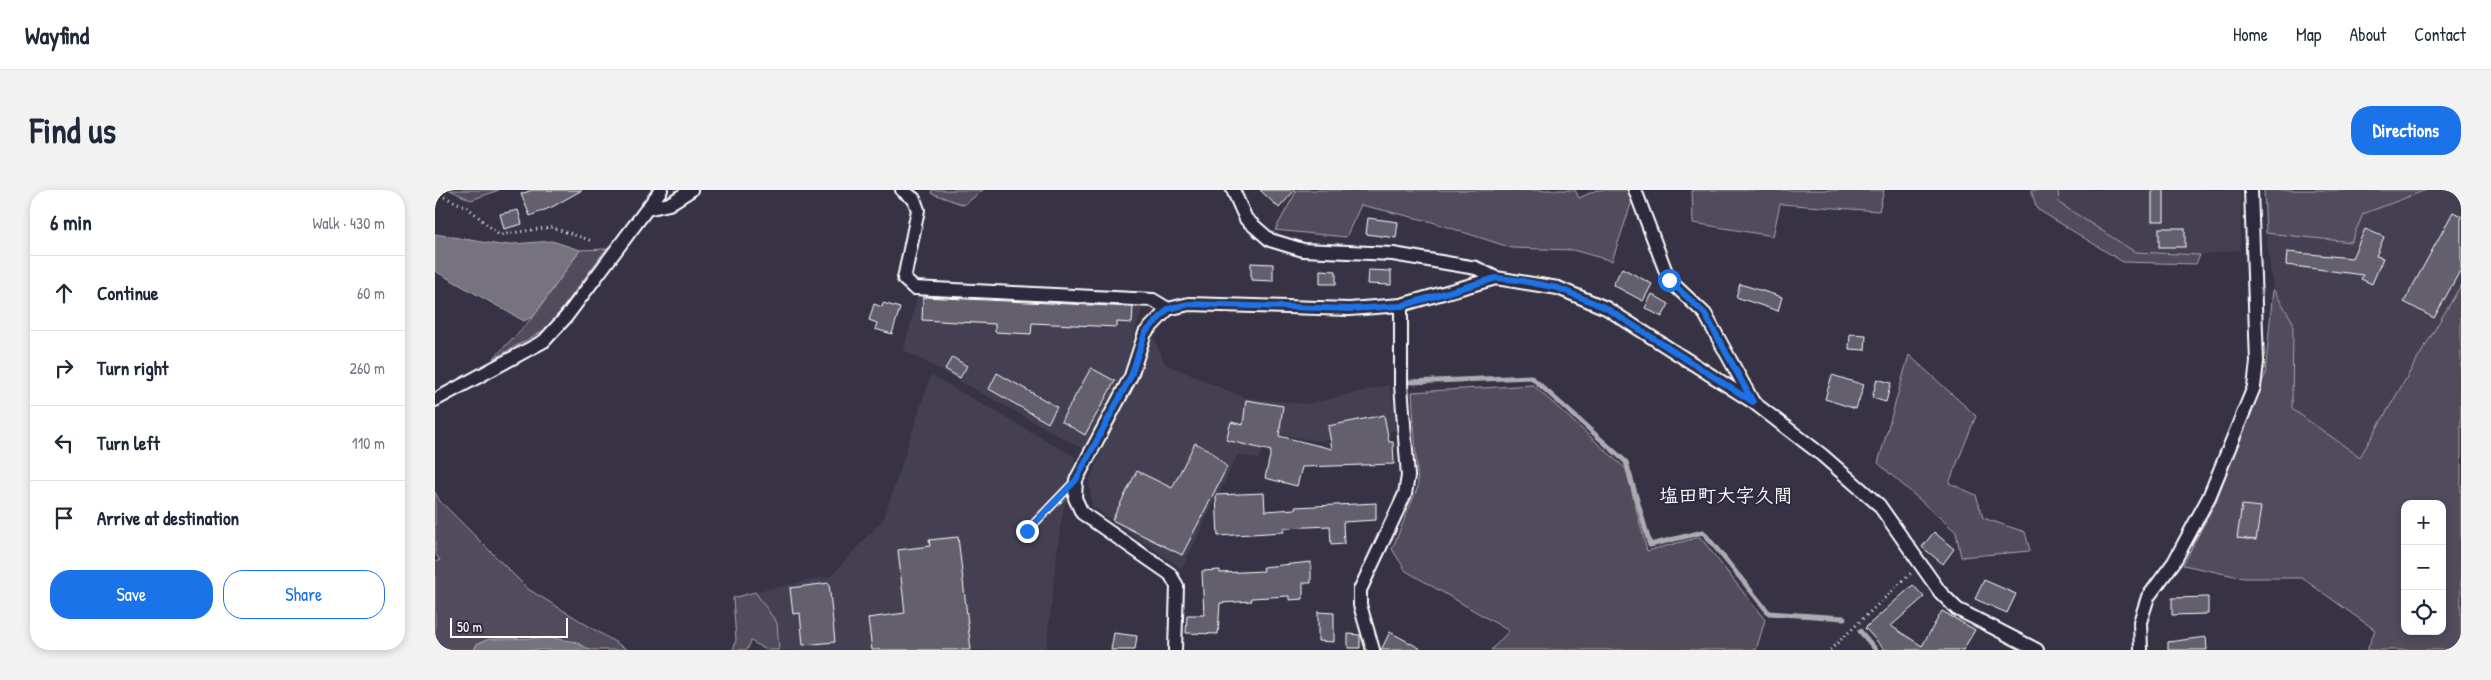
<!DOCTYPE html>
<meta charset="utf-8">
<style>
body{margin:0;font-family:"Patrick Hand","Klee One",sans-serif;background:#f2f2f3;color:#1f2937}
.controls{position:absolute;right:15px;bottom:15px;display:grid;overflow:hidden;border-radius:10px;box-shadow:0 2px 8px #0003}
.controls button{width:45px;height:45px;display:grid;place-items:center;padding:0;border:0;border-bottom:1px solid #e0e1e3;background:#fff;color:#1f2937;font:25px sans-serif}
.scale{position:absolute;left:15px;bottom:12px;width:118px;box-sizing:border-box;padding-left:5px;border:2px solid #fff;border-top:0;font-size:14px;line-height:18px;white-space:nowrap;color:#fff;-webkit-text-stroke:4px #2f2a3d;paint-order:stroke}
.stop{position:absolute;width:15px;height:15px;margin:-11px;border:4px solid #1a73e8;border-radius:50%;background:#fff}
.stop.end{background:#1a73e8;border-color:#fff;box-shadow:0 1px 5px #0008}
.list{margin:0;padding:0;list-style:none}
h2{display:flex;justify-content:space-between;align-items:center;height:65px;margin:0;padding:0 20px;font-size:21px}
h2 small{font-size:16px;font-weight:400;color:#747a83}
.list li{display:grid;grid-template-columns:32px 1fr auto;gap:15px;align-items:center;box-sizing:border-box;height:75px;padding:0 20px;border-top:1px solid #e0e1e3}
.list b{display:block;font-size:19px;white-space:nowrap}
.list em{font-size:16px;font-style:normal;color:#747a83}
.actions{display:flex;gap:10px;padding:15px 20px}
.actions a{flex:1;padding:11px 0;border:1px solid #1a73e8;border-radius:20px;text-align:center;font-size:18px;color:#1a73e8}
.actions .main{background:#1a73e8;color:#fff}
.icon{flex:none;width:28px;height:28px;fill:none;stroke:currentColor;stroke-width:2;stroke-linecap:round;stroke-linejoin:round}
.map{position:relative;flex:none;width:2026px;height:460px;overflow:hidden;border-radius:20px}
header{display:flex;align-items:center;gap:30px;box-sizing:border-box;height:70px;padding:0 25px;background:#fff;border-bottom:1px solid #e0e1e3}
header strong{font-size:24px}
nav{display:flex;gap:28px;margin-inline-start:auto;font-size:18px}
.intro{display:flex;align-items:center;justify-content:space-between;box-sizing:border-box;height:120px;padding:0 30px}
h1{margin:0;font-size:35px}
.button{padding:12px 22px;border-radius:20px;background:#1a73e8;color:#fff;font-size:18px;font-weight:700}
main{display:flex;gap:30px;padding:0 30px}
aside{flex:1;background:#fff;border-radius:20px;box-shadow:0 2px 8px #0003}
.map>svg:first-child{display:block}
.built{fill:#444051}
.green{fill:#514c5c;stroke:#a8a6ae;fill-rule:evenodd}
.water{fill:#76737f;stroke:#adabb2}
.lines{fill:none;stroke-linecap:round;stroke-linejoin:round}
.stream{stroke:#adabb2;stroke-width:5}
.building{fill:#635f6d;stroke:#fff}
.service-casing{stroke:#fff;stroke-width:10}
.minor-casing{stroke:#fff;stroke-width:16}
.path{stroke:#fff;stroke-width:3;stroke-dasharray:1 4;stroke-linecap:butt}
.service{stroke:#2f2a3d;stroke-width:6}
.minor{stroke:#2f2a3d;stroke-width:12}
.route{stroke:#1a73e8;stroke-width:6}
.labels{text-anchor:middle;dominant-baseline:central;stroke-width:4;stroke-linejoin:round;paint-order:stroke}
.quarter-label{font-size:19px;font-weight:bold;fill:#fff;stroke:#2f2a3d}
</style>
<header>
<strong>Wayfind</strong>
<nav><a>Home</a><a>Map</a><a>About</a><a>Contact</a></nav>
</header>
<div class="intro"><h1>Find us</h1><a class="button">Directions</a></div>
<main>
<aside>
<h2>6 min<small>Walk · 430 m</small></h2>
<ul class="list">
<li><svg class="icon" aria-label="ahead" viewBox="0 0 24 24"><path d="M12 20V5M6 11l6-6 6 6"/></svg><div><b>Continue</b></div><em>60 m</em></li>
<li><svg class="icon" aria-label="right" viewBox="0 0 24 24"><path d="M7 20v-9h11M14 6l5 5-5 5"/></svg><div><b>Turn right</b></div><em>260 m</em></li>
<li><svg class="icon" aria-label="left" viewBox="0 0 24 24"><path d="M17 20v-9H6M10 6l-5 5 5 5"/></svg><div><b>Turn left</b></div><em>110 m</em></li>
<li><svg class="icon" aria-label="arrive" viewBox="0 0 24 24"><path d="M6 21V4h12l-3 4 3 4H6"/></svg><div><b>Arrive at destination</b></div></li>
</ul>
<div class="actions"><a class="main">Save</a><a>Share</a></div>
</aside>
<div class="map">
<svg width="2026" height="460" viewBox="0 0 2026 460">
<rect width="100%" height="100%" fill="#373345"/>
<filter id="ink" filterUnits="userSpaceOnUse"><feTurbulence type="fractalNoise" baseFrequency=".02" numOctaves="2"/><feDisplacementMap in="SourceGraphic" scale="10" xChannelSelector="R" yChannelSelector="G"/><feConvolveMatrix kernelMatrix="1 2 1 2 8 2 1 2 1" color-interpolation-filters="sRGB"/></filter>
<g filter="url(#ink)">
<g class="built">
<polygon points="1623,0 1806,0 1805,60 1765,65 1700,62 1624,13"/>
<polygon points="1991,0 2016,0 2026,6 2026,95 1925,267 1857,219 1858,132 1838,99 1831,43 1915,52 1928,24"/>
<polygon points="483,103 708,115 688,183 648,259 469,160"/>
<polygon points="718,145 730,174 810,208 873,214 954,195 964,240 883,251 837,243 823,269 803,264 747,379 657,316 654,291"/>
<polygon points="496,185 640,267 625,337 611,460 344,460 342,433 320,402 396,386 449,328"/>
</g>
<g class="green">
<polygon points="15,0 64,0 36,10"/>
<polygon points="497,0 548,0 529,15 496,3"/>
<polygon points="862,0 1140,0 1144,8 1162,0 1192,0 1197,11 1177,71 1138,60 1077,58 994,31 926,15 911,47 840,40"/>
<polygon points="1257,0 1449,0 1444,21 1345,14 1338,46 1258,33"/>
<polygon points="1596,0 1623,0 1624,13 1700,62 1765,65 1761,74 1688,72 1602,19"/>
<polygon points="1829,0 1991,0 1928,24 1916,52 1831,43"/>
<polygon points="171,59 113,138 58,169 99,126 145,60"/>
<path d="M2026 95V460H1932L1940 440 1867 388H1809L1748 375 1781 311 1830 185 1838 99 1858 132 1857 219 1925 267ZM1970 314H2007V441H1970Z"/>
<polygon points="1474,165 1541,226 1514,293 1541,305 1548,328 1590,342 1595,361 1526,367 1521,342 1443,273"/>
<polygon points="1098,195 1191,279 1212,361 1265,347 1330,430 1321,460 1056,460 1074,441 971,381 957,359 983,297 977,202"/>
<polygon points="0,302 4,310 93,399 193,460 155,460 141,452 42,454 39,460 0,460 0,372 5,370 0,364"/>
<polygon points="320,402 342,433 344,460 331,460 316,451 312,460 298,460 301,450 298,408"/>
</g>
<g class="water">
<polygon points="0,44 65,55 117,51 145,60 99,126 89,131 0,81"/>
<polygon points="117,448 141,452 155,460 39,460 42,454 54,449"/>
</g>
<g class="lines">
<g class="stream">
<polyline points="975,192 1096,187 1191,272 1215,355 1268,342 1334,423 1409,428"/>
<polyline points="1425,441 1441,460"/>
</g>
</g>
<g class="building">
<polygon points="97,0 147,0 117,17 95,26 86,4"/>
<polygon points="825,0 860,0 844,18"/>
<rect x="1717" y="0" width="12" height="31"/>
<polygon points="83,20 87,34 69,39 65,24"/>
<polygon points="2018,22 2026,26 2026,79 1999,128 1969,112"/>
<polygon points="933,28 963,32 961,48 931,44"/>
<rect x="1724" y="38" width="26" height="19"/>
<polygon points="1930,39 1949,47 1941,66 1948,68 1937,94 1926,89 1928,85 1851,75 1852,62 1917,68"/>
<polygon points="816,73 838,74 838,91 816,90"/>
<polygon points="1187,78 1217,94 1208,111 1178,95"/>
<polygon points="885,80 901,81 901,94 885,94"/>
<polygon points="933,80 956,81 956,95 932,94"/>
<polygon points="1305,94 1347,107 1343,121 1301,107"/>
<polygon points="1217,104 1234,114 1227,127 1210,118"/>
<polygon points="488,107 698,117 697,133 682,132 682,137 597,133 596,144 560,142 560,134 487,130"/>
<polygon points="448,113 465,118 457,144 440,139 442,133 434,130 439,114 447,117"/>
<polygon points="1415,144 1431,145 1430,160 1414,159"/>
<polygon points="517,167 532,176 525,188 510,179"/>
<polygon points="656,178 680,191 650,245 626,231"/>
<polygon points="562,183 622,217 613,233 554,199"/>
<polygon points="1397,185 1429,195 1421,219 1390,209"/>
<polygon points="1442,189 1456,193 1451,212 1437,208"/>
<polygon points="811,210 848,216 844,246 897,259 893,236 949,225 954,252 958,252 959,274 867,277 862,296 830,288 836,261 791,250 796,232 808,235"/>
<polygon points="760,253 774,260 792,277 747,365 677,330 702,281 737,298"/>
<polygon points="829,303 830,321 860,319 860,317 941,313 941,330 908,332 909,354 896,355 895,336 849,338 849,342 783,346 781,305"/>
<polygon points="1807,315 1826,317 1821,350 1802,348"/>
<polygon points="1499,342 1519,359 1508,374 1487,357"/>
<polygon points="523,347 536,460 437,460 433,428 470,423 463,360 495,356 494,350"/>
<polygon points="876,372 876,393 868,393 868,409 854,410 854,406 816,408 817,411 785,413 783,444 751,443 752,425 769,425 767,381 785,380 785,383 829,381 828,377"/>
<polygon points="1549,390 1581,404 1572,423 1540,409"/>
<polygon points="394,393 400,452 368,455 365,423 358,424 355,398"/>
<polygon points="1478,395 1489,407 1456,436 1487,456 1507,421 1540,440 1528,460 1450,460 1430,438"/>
<polygon points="1773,407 1773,424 1737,425 1737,408"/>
<polygon points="883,422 899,423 899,452 883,451"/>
<polygon points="955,442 988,460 946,460"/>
<polygon points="679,443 702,446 700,460 676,460"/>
<polygon points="913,444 925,445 925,458 913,458"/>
<polygon points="1771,447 1772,460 1733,460 1733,452"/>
</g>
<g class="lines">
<g class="service-casing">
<polyline id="service" points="592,341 640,291"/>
</g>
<g class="minor-casing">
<g id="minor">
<polyline points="467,0 479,9 483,20 469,89 479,98 718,110 733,119"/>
<polyline points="798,0 811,29 835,50 868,60 958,64 1041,78 1061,88 1123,98 1171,118 1318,212 1387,265 1444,315 1505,402 1522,419 1602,460"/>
<polyline points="1200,0 1234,90 1270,124 1317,210"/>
<polyline points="212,19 234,14 256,0"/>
<polyline points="0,210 109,151 131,127 226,0"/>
<polyline points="740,460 742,396 735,384 647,323 640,308 641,290 696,186 710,143 733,119 754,114 914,119 966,115 1061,88"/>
<polyline points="938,460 925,415 925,400 970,304 973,286 966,195 966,115"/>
<polyline points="1706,460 1705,432 1713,407 1739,372 1774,307 1819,197 1822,172 1816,0"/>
</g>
</g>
<g class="path">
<polyline points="0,3 32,17 64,45 116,37 157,51"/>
<polyline points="1395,460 1476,383"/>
</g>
<use href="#service" class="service"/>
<use href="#minor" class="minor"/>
</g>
</g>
<g class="lines" filter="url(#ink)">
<polyline class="route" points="592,341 641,290 696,186 710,143 733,119 754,114 914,119 966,116 1061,88 1082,90 1123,98 1171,118 1318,212 1270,124 1234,90"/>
</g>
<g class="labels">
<g class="quarter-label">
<text x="1291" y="305">塩田町大字久間</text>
</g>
</g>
</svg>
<div class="controls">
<button>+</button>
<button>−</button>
<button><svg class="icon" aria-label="locate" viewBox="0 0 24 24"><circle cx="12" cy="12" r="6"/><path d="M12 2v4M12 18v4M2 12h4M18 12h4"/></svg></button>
</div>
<div class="scale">50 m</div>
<div class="stop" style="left:1234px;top:90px"></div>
<div class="stop end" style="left:592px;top:341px"></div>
</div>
</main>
